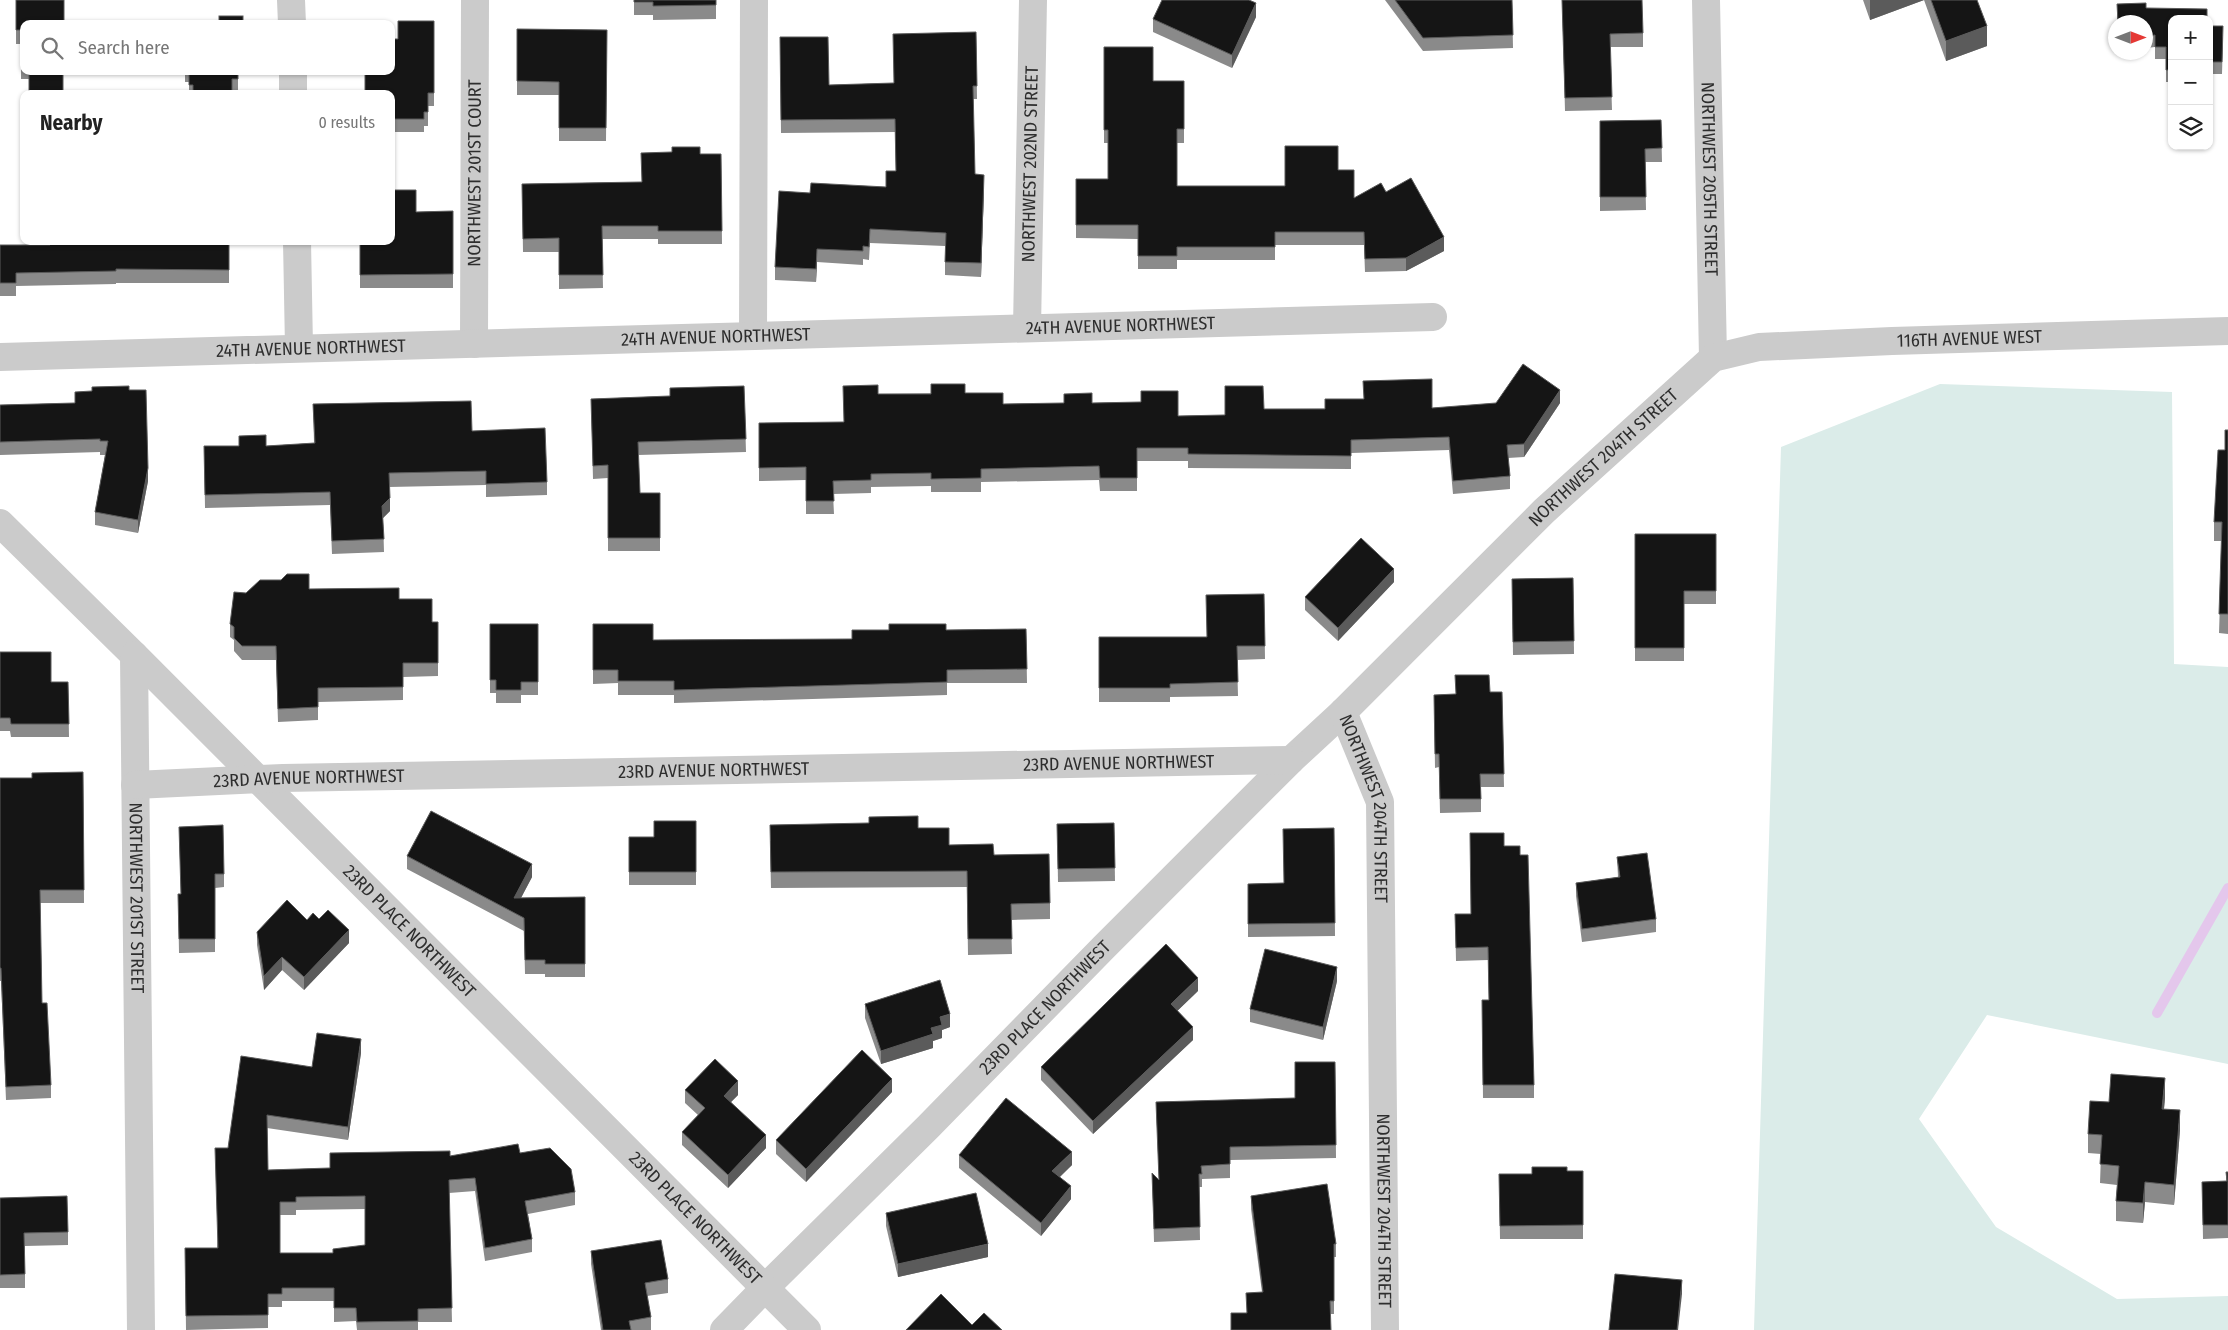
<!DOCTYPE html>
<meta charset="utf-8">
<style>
body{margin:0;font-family:"Fira Sans Condensed",sans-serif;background:#f2f2f2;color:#222}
.controls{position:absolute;right:15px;top:15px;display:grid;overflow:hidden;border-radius:10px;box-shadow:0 1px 4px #0004}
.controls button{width:45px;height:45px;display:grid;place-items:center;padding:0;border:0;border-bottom:1px solid #e0e0e0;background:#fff;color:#222;font:25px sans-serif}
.compass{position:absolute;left:2108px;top:15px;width:45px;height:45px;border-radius:50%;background:#fff;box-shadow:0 1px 4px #0004;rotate:90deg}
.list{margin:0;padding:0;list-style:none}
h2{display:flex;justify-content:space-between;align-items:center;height:65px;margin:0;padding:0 20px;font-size:21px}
h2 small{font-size:16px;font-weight:400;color:#767676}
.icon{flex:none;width:28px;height:28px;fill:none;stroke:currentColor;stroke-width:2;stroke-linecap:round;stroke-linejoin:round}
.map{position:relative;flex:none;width:2228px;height:1330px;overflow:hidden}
.search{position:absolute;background:#fff;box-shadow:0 1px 4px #0004;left:20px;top:20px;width:375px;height:55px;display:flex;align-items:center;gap:12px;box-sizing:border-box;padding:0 18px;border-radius:10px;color:#767676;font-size:19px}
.panel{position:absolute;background:#fff;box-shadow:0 1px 4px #0004;left:20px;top:90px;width:375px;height:155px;border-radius:10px}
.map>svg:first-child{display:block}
.green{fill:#dbece9}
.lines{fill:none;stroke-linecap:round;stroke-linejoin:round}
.stream{stroke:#e4c7ec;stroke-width:10}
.minor{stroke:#cbcbcb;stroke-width:28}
.wall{fill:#8a8a8a;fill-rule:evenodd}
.shaded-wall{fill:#5b5b5b}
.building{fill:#151515;stroke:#5b5b5b;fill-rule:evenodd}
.labels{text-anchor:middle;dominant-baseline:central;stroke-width:5;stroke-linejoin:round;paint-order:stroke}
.street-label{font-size:18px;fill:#2e2e2e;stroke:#fff}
</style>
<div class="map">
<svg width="2228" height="1330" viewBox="0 0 2228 1330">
<rect width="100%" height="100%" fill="#fff"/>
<polygon class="green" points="1940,384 2172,392 2174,664 2228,667 2228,1064 1987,1015 1919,1119 1996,1227 2117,1299 2228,1296 2228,1330 1754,1330 1781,447"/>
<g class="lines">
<polyline class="stream" points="2157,1013 2228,888"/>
<g class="minor">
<polyline points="291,0 292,24"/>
<path id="s1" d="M1706 0 1713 358"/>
<polyline points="293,71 293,94"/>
<polyline points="297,241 299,347"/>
<path id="s2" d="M1027 328 1033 0"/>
<polyline points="753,336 754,0"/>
<path id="s3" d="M474 344 475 0"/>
<path id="s4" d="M0 357 1433 317"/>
<path id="s5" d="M0 523 134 655 141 1330"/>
<path id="s6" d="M134 655 765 1288 928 1127 1104 947 1291 760 1343 712 1544 511 1713 358 1759 347 1892 341 2228 331"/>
<path id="s7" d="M1343 712 1380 802 1385 1330"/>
<path id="s8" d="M135 785 283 778 1291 760"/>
<polyline points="724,1330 765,1288 807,1330"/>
</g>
</g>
<g class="wall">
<polygon points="16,0 24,24 24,71 63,71 29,79 21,79 21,44 16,44"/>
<polygon points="634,0 716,0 716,19 653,20 653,15 634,15"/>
<polygon points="1385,0 1512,0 1513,48 1423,51"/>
<polygon points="1562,0 1643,33 1643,47 1610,47 1612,110 1565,111"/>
<polygon points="1863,0 1977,0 1987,46 1946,61 1924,0 1870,20"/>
<polygon points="2117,4 2146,8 2172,19 2172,82 2166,82 2166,59 2155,59 2155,47 2146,48 2146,22 2117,22"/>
<polygon points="1256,17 1232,68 1153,32 1153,19"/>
<polygon points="434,21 434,106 428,106 428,126 424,126 424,132 391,132 391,94 398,39"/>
<polygon points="2209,26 2223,38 2222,74 2209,74"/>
<polygon points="517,29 607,30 606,141 559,141 559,95 517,95"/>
<polygon points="976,32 977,99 973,99 975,174 984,188 981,277 945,275 945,246 870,243 869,260 863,259 863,265 817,262 816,282 775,280 775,267 810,193 886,187 896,171 895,132 781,133 780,37 829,85 894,83"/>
<polygon points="1104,47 1153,81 1184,81 1184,143 1177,143 1177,186 1285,186 1338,170 1354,198 1386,192 1444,251 1406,271 1365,272 1364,245 1275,245 1275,260 1177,260 1177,269 1138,269 1138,239 1076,238 1076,179 1108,179 1108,143 1104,143"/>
<polygon points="185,71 238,71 238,92 232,92 232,94 189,94 189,82 185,82"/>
<polygon points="1661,120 1662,162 1645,162 1646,210 1600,211 1600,121"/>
<polygon points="700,154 721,154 722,244 658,244 658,239 602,239 603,288 559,289 559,252 523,252 522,184 642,182"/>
<polygon points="453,211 453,288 360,288 360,241 416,212"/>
<polygon points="229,241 229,283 116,283 116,284 16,286 16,296 0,296 0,245 50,245"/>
<polygon points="744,386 746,452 638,455 640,493 660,493 660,551 608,551 608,478 593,479 591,399 670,396"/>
<polygon points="129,390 148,481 138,533 95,525 95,512 105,455 100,455 100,452 0,455 0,405 75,403"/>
<polygon points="1141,391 1178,416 1225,415 1264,409 1432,408 1560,403 1524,457 1508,458 1510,476 1510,489 1453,494 1449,450 1351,453 1351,469 1188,468 1188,461 1137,461 1137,491 1100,491 1099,480 981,482 981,492 931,492 931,486 871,487 871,493 833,494 834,514 806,514 806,480 759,481 759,423 844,422 878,394 965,393 1003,404 1064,403 1064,394 1092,403 1141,402"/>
<polygon points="313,404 472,431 547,482 547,495 486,497 486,485 389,487 390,511 383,518 384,552 332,554 330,505 205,508 204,446 266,446 314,443"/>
<polygon points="2228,430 2228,634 2219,633 2222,541 2214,541 2214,522"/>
<polygon points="1635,534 1716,534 1716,604 1684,604 1684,661 1635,661"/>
<polygon points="1573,578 1574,654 1513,655 1512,579"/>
<polygon points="1394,582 1338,641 1305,610 1305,597"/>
<polygon points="309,589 399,599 432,622 438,622 438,676 403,677 403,700 318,702 318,720 278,722 276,660 242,660 234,651 234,640 230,637 230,624 246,593"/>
<polygon points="1264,594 1265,659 1237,660 1238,696 1170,697 1170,702 1099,702 1099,637 1206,637"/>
<polygon points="490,624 538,624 538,695 521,695 521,703 496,703 496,693 490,693"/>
<polygon points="593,624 653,640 852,639 946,630 1026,629 1027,683 947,683 947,695 674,703 674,695 618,695 618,683 593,684"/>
<polygon points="0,652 51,682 68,682 69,737 11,737 10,731 0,731"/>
<polygon points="1490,692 1502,692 1504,787 1481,787 1481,812 1440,813 1439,767 1435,768 1434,695 1455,694"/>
<polygon points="83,772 84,903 40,903 42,1003 51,1085 51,1098 6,1100 1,981 0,981 0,778 32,778"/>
<polygon points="696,821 696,885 629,885 629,837 654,837"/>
<polygon points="1114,823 1115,881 1058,882 1057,824"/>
<polygon points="179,827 224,874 224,887 215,888 215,952 179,953 178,894 181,894"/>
<polygon points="918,828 949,845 994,855 1050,903 1050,919 1011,920 1012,954 968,955 967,887 771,888 770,841"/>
<polygon points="1334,828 1335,936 1248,937 1248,884 1284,883"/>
<polygon points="1504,846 1520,855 1534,1085 1534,1098 1483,1098 1482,1000 1489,1000 1488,960 1456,961 1455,914 1471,914"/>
<polygon points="407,856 532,877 521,898 585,897 585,977 545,977 545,974 525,974 524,931 407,869"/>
<polygon points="1617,857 1656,919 1656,932 1582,942 1576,896 1576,883 1618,877"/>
<polygon points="307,920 349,943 304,990 282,970 264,990 257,945 257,932"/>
<polygon points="1337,981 1323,1040 1250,1022 1250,1009"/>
<polygon points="1198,991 1177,1011 1193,1040 1093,1134 1041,1080 1041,1067"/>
<polygon points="865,1004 950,1027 942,1030 942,1038 933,1041 933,1048 881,1064 865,1018"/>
<path d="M361 1053 348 1140 267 1128 268 1170 330 1168 450 1156 520 1153 575 1192V1205L528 1214 532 1239V1252L485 1261 475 1191 449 1193 452 1322H418V1330H357L356 1321 334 1322V1301H282V1307H268V1328L186 1330 185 1248H217L228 1148 312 1067ZM365 1209V1245L333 1253H280V1215H296V1210Z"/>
<polygon points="1335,1062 1336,1158 1230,1160 1230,1178 1202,1179 1202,1187 1199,1187 1200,1240 1154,1242 1152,1173 1159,1180 1156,1102 1295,1098"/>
<polygon points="685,1090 738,1095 731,1102 766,1148 728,1188 682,1145 682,1132 698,1115 685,1103"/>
<polygon points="892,1092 806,1182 776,1154 776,1140"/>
<polygon points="2165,1098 2164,1109 2180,1130 2174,1205 2145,1202 2143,1223 2116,1221 2116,1201 2117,1185 2100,1183 2101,1154 2088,1153 2088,1134 2109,1102"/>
<polygon points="959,1155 1072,1165 1060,1177 1071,1199 1041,1236 959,1168"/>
<polygon points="1567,1171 1583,1171 1583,1239 1500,1239 1499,1174 1532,1174"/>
<polygon points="2226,1172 2228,1172 2228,1238 2203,1239 2202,1182 2226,1181"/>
<polygon points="1251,1196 1336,1244 1336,1257 1334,1257 1334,1314 1246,1313 1262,1292 1251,1209"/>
<polygon points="0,1198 68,1232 68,1245 25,1246 25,1288 0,1288"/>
<polygon points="886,1213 988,1257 898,1277 886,1226"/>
<polygon points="591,1251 668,1279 668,1293 647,1296 651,1317 651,1330 601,1330 591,1264"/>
</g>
<g class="shaded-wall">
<polygon points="1870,0 1924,0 1870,20"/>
<polygon points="1256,3 1256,17 1232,68 1232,55"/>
<polygon points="1987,26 1987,46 1946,61 1946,41"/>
<polygon points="984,175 984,188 981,277 981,263"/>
<polygon points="1444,237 1444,251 1406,271 1406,258"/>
<polygon points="817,249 817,262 816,282 816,269"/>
<polygon points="1560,390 1560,403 1524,457 1524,444"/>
<polygon points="148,468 148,481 138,533 138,520"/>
<polygon points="390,498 390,511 382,519 382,506"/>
<polygon points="1394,569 1394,582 1338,641 1338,628"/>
<polygon points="532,864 532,877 514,911 514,898"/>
<polygon points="349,930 349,943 304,990 304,977"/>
<polygon points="282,957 282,970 264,990 264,976"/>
<polygon points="1337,967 1337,981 1323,1040 1323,1027"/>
<polygon points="1198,978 1198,991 1171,1017 1171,1004"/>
<polygon points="950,1014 950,1027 942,1030 942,1038 933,1041 933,1048 881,1064 881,1051 931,1028 940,1017"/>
<polygon points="1193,1027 1193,1040 1093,1134 1093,1121"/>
<polygon points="361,1039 361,1053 348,1140 348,1127"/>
<polygon points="2165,1078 2165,1098 2162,1128 2162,1109"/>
<polygon points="892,1079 892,1092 806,1182 806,1169"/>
<polygon points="738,1081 738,1095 724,1109 724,1096"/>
<polygon points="2180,1110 2180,1130 2174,1205 2174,1185"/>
<polygon points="766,1135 766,1148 728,1188 728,1175"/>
<polygon points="1072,1152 1072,1165 1052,1184 1052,1171"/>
<polygon points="2145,1182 2145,1202 2143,1223 2143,1203"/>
<polygon points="1071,1186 1071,1199 1041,1236 1041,1223"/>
<polygon points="988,1244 988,1257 898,1277 898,1264"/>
<polygon points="1682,1280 1682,1294 1678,1330 1677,1330"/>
</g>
<g class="building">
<polygon points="16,0 64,0 64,24 24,24 24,65 21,65 21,30 16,30"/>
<polygon points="634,0 716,0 716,5 653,6 653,2 634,2"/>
<polygon points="1162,0 1249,0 1256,3 1232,55 1153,19"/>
<polygon points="1395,0 1512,0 1513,35 1423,38"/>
<polygon points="1562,0 1642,0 1643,33 1610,34 1612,97 1565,98"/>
<polygon points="1931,0 1977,0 1987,26 1946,41"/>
<polygon points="2146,3 2146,8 2207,9 2207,19 2172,19 2172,70 2166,70 2166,47 2155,47 2155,35 2146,36 2146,22 2118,22 2117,4"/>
<rect x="219" y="16" width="24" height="8"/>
<polygon points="398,21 434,21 434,93 428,93 428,112 424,112 424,119 391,119 391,94 365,94 365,71 391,71 391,39 398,39"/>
<polygon points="2209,26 2223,26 2222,62 2209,62"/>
<polygon points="517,29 607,30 606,128 559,128 559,82 517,81"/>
<polygon points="976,32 977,86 973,86 975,174 984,175 981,263 945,262 946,233 870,229 869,247 863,246 863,251 817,249 816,269 775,267 779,191 810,193 811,183 886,187 886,171 896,171 895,119 781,120 780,37 828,37 829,85 894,83 893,34"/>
<polygon points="1104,47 1153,47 1153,81 1184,81 1184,129 1177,129 1177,186 1285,186 1285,146 1338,146 1338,170 1354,170 1354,198 1381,183 1386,192 1411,178 1444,237 1406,258 1365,259 1364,232 1275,232 1275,247 1177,247 1177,256 1138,256 1138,225 1076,225 1076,179 1108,179 1108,130 1104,130"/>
<rect x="29" y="71" width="34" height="23"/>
<polygon points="189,71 238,71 238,79 232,79 232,94 193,94 193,85 189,85"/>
<polygon points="1661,120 1662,148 1645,149 1646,197 1600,197 1600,121"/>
<polygon points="672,147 700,147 700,154 721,154 722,231 658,231 658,226 602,226 603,275 559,275 559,238 523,239 522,184 642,182 641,153 672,152"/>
<polygon points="391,190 416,190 416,212 453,211 453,274 360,275 360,241 391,241"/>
<polygon points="50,241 229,241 229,270 116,269 116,271 16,273 16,283 0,283 0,245 50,245"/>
<polygon points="1523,364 1560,390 1524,444 1507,445 1510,476 1453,481 1449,437 1351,440 1351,456 1188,454 1188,448 1137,448 1137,478 1100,478 1099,466 981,469 981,478 931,479 931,473 871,474 871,480 833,481 834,501 806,501 806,467 759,468 759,423 844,422 843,386 878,385 878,394 931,394 931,384 965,384 965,393 1003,393 1003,404 1064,403 1064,394 1092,393 1092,403 1141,402 1141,391 1178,391 1178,416 1225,415 1225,386 1263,386 1264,409 1325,409 1325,399 1364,399 1363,381 1432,379 1432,408 1496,403"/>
<polygon points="129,386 129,390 146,390 148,468 138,520 95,512 108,441 100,441 100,439 0,442 0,405 75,403 75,392 92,391 92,387"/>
<polygon points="744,386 746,439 638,442 640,493 660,493 660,538 608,538 608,465 593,466 591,399 670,396 670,388"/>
<polygon points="471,401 472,431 545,428 547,482 486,484 486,471 389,473 390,498 382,506 384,539 332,541 330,492 205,495 204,446 239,446 239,436 266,435 266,446 315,443 313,404"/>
<polygon points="2225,430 2228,430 2228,614 2219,614 2222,522 2214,522 2218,450 2225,450"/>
<polygon points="1635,534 1716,534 1716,591 1684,591 1684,648 1635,648"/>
<polygon points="1361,538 1394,569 1338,628 1305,597"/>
<polygon points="287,574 309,574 309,589 399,588 399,599 432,599 432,622 438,622 438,663 403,663 403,687 318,688 318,707 278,709 276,646 242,646 234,638 234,627 230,624 234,592 246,593 260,580 281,580"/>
<polygon points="1573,578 1574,641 1513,642 1512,579"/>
<polygon points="1264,594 1265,646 1237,646 1238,682 1170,684 1170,688 1099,688 1099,637 1207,637 1206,595"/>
<polygon points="490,624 538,624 538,682 521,682 521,690 496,690 496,680 490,680"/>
<polygon points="593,624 653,624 653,640 852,639 852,630 889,630 889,624 946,624 946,630 1026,629 1027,669 947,670 947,682 674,690 674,681 618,681 618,670 593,670"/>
<polygon points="0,652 51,652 51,682 68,682 69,724 11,724 10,718 0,718"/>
<polygon points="1455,675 1489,675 1490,692 1502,692 1504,774 1480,774 1481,799 1440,799 1439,754 1435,754 1434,695 1456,694"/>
<polygon points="83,772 84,890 40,890 42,1003 47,1003 51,1085 6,1087 1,968 0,968 0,778 32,778 32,773"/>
<polygon points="431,811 532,864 514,898 585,897 585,964 545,964 545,960 525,960 524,918 407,856"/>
<polygon points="918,816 918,828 949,828 949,845 993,844 994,855 1049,854 1050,903 1011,904 1012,939 968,939 967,871 771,872 770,825 869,823 869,817"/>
<polygon points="654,821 696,821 696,872 629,872 629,837 654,837"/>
<polygon points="1114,823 1115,868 1058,869 1057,824"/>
<polygon points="223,825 224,874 215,874 215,939 179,939 178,894 181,894 179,827"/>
<polygon points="1334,828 1335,923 1248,924 1248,884 1284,883 1283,829"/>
<polygon points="1470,833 1504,833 1504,846 1520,846 1520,855 1528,855 1534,1085 1483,1085 1482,1000 1489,1000 1488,947 1456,948 1455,914 1471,914"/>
<polygon points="1647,853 1656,919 1582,929 1576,883 1620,877 1617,857"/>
<polygon points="287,900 307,920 313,913 319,919 328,910 349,930 304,977 282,957 264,976 257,932"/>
<polygon points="1166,944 1198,978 1171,1004 1193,1027 1093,1121 1041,1067"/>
<polygon points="1265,949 1337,967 1323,1027 1250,1009"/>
<polygon points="940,980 950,1014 940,1017 942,1025 931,1028 933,1034 881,1051 865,1004"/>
<path d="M317 1033 361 1039 348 1127 267 1115 268 1170 330 1168V1153L450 1151V1156L518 1144 520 1153 550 1148 571 1169 575 1192 525 1201 532 1239 485 1248 475 1178 449 1180 452 1308 418 1309V1321L357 1322 356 1308H334V1288H282V1294H268V1315L186 1316 185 1248H218L215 1148H228L241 1056 312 1067ZM365 1196V1245L333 1249V1253H280V1202H296V1197Z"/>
<polygon points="862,1050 892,1079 806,1169 776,1140"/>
<polygon points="715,1059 738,1081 724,1096 766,1135 728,1175 682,1132 705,1108 685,1090"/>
<polygon points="1295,1062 1335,1062 1336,1145 1230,1147 1230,1164 1201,1166 1202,1174 1199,1174 1200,1227 1154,1229 1152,1173 1159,1180 1156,1102 1295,1098"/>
<polygon points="2111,1074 2165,1078 2162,1109 2180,1110 2174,1185 2145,1182 2143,1203 2116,1201 2119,1166 2100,1164 2102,1135 2088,1134 2090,1101 2109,1102"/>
<polygon points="1006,1098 1072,1152 1052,1171 1071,1186 1041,1223 959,1155"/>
<polygon points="1532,1167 1567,1167 1567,1171 1583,1171 1583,1225 1500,1226 1499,1174 1532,1174"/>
<polygon points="2226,1172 2228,1172 2228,1225 2203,1225 2202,1182 2227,1181"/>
<polygon points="1327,1184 1336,1244 1334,1244 1334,1301 1330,1301 1331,1330 1231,1330 1231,1313 1247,1313 1246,1293 1263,1292 1251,1196"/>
<polygon points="976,1193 988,1244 898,1264 886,1213"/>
<polygon points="67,1196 68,1232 24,1233 25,1274 0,1275 0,1198"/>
<polygon points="661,1240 668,1279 645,1283 651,1317 629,1321 631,1330 603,1330 591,1251"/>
<polygon points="1615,1274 1682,1280 1677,1330 1609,1330"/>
<polygon points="941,1294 972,1325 984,1313 1002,1330 906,1330"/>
</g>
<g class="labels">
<g class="street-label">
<text stroke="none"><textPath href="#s2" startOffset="164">NORTHWEST 202ND STREET</textPath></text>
<text stroke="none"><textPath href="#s3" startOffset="171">NORTHWEST 201ST COURT</textPath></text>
<text stroke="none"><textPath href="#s1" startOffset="179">NORTHWEST 205TH STREET</textPath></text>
<text stroke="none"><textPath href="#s4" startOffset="1121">24TH AVENUE NORTHWEST</textPath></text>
<text stroke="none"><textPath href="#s4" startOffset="716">24TH AVENUE NORTHWEST</textPath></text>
<text stroke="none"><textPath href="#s6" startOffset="2480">116TH AVENUE WEST</textPath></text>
<text stroke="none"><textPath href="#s4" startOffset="311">24TH AVENUE NORTHWEST</textPath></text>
<text stroke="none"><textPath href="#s6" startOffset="2074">NORTHWEST 204TH STREET</textPath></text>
<text stroke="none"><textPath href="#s8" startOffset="984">23RD AVENUE NORTHWEST</textPath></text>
<text stroke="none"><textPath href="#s8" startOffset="579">23RD AVENUE NORTHWEST</textPath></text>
<text stroke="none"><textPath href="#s8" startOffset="174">23RD AVENUE NORTHWEST</textPath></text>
<text stroke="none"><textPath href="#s7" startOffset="101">NORTHWEST 204TH STREET</textPath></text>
<text stroke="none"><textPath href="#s5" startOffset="431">NORTHWEST 201ST STREET</textPath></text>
<text stroke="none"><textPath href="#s6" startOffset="390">23RD PLACE NORTHWEST</textPath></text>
<text stroke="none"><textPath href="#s6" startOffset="1290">23RD PLACE NORTHWEST</textPath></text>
<text stroke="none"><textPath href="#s7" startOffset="506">NORTHWEST 204TH STREET</textPath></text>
<text stroke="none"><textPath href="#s6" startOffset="795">23RD PLACE NORTHWEST</textPath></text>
</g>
</g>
</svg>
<div class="controls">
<button>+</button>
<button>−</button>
<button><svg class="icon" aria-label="layers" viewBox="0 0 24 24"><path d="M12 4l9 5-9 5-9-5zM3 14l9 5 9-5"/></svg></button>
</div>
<svg class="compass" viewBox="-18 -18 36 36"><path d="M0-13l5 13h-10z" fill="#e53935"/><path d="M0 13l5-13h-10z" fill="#767676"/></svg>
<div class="search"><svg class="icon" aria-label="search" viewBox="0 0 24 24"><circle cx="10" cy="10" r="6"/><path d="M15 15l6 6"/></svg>Search here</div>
<section class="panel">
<h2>Nearby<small>0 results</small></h2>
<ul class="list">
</ul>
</section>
</div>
